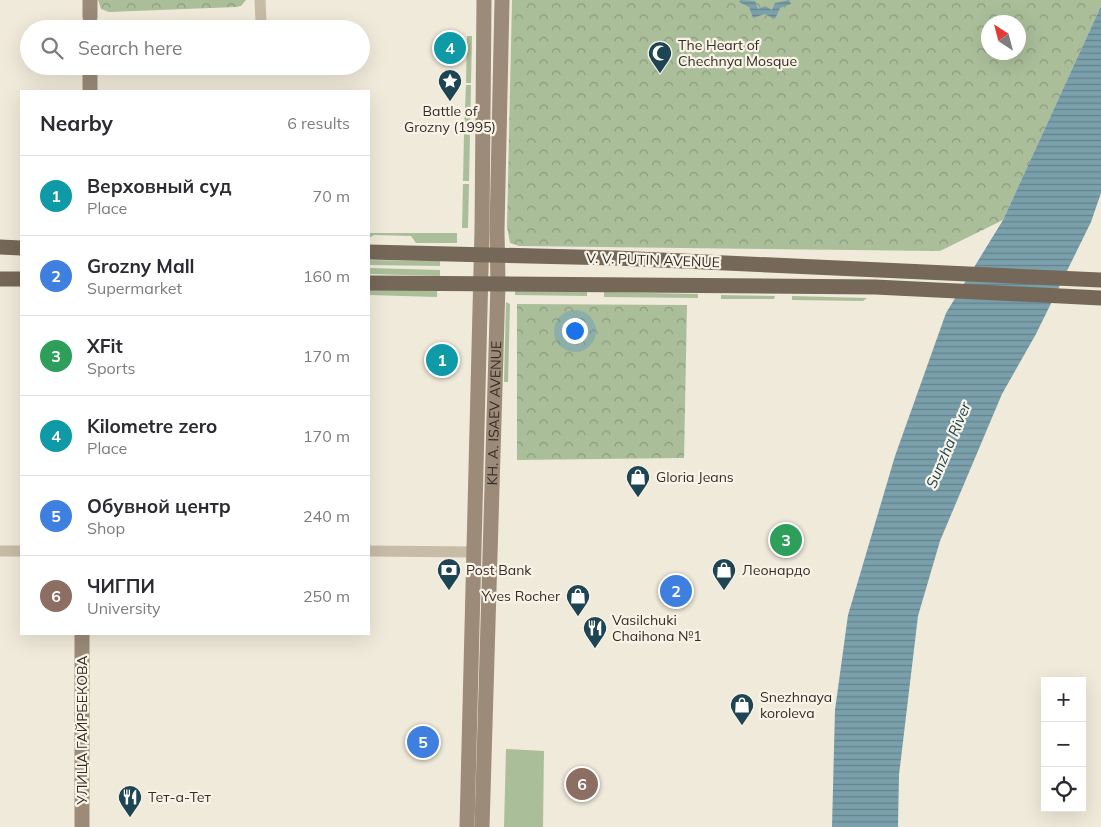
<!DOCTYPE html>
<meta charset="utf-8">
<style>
body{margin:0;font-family:Mulish,sans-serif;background:#f2f2f3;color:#2b2b33}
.controls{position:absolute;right:15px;bottom:15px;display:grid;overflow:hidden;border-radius:0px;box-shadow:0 5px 20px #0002}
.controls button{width:45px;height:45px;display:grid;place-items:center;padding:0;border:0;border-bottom:1px solid #e1e1e2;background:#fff;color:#2b2b33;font:25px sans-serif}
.compass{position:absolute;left:981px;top:15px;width:45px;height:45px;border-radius:50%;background:#fff;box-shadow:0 5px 20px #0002;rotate:324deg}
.you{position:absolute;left:574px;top:330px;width:18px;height:18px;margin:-12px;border:4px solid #fff;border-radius:50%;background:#1a73e8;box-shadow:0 0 0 8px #1a73e833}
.badge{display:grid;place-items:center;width:32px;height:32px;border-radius:50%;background:#b45309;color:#fff;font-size:16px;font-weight:700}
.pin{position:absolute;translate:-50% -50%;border:2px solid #fff;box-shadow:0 1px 5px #0006}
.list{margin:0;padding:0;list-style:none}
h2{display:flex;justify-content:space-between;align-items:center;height:65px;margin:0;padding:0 20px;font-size:21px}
h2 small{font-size:16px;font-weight:400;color:#7c7c81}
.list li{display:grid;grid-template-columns:32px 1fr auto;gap:15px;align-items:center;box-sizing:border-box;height:80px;padding:0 20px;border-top:1px solid #e1e1e2}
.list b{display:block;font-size:19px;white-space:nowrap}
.list p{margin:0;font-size:16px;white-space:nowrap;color:#7c7c81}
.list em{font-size:16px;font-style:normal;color:#7c7c81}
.icon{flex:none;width:28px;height:28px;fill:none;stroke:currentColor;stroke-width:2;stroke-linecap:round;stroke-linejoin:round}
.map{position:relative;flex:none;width:1101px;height:827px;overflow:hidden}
.search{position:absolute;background:#fff;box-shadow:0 5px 20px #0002;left:20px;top:20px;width:350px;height:55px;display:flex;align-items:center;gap:12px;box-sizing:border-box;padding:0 18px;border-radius:28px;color:#7c7c81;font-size:19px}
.panel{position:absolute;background:#fff;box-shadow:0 5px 20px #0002;left:20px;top:90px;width:350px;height:545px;border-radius:0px}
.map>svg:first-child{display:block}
.grass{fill:#abbe9a}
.park{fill:url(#park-crowns);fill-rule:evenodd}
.water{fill:url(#water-rules)}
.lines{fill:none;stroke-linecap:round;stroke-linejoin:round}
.street{stroke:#c7bca6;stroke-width:11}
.secondary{stroke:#9b8b78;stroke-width:15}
.primary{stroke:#756858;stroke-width:15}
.labels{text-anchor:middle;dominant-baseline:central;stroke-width:4.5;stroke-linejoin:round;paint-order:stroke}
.poi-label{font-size:14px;fill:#342d27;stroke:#f8f3e6;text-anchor:start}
.street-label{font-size:14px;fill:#342d27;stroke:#f8f3e6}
.water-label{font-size:15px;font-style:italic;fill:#1e4553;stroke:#f8f3e6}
</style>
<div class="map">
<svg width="1101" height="827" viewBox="0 0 1101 827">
<defs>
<pattern id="park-crowns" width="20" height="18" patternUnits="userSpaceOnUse" patternTransform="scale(1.25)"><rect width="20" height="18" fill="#abbe9a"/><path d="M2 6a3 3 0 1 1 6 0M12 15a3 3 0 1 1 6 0" fill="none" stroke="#8c9b7e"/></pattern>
<pattern id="water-rules" width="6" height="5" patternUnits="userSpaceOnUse" patternTransform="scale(1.25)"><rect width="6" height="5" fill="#7aa0ac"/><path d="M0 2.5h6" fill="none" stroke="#65838c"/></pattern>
</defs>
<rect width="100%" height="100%" fill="#f0eada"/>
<g class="grass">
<polygon points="467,36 472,36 471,83 466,83"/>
<polygon points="466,85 471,85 470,133 464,132"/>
<polygon points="464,134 470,135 469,181 463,181"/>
<polygon points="463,184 469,184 468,228 462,228"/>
<polygon points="369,233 457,233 457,243 416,243 411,236 374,235 369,238"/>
<polygon points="369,260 440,261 440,266 369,265"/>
<polygon points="369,268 440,270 440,276 369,274"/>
<polygon points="369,288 437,290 437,297 369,295"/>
<polygon points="515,291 587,291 587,296 515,295"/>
<polygon points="604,292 698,294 698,298 604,297"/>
<polygon points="721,295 775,296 774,299 721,299"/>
<polygon points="792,296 867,298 863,301 792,300"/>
<polygon points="506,302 510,304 508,382 504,382"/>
<polygon points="506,749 544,751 543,827 504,827"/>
</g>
<g class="park">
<polygon points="98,0 246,0 241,6 236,7 109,12 101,9"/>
<path d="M512 0H1101V6L1003 220 940 251 519 246 510 243 507 227ZM988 22H1018V52H988Z"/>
<polygon points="517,304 687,305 684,458 517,460"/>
</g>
<g class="water">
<polygon points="740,0 755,1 758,9 765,6 772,10 775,3 789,0 791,4 780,8 775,19 765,14 753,18 749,7 739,2"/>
<polygon points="1101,6 1101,193 1091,222 1036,334 1002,394 940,541 918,616 899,775 898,827 832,827 835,710 848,615 895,456 946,313 1003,220"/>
</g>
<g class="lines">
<g class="street">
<polyline points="260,0 261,21"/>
<polyline points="0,551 21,551"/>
<polyline points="369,551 473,552"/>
</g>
<g class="secondary">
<polyline points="90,0 90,17"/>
<polyline points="90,91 90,66"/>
<polyline points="82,827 82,634"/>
<polyline points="467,827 482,230 484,0"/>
<path id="s1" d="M482 827 498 284 497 230 502 0"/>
</g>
<g class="primary">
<polyline points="0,247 21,248"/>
<polyline points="369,252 616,258 1101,280"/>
<polyline points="0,279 21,279"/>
<polyline points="369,283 875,287 1101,298"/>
</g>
</g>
<defs>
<g id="mosque-pin" transform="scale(1.25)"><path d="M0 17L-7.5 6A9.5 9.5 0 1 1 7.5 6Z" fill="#1e4553" stroke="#f8f3e6"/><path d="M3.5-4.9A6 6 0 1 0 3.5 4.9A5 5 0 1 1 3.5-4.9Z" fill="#fff"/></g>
<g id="sight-pin" transform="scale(1.25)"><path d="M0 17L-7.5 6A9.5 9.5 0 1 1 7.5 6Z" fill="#1e4553" stroke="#f8f3e6"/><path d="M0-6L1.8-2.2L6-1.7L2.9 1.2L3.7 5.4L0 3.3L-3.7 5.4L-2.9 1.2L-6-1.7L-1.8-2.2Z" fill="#fff"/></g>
<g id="shop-pin" transform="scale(1.25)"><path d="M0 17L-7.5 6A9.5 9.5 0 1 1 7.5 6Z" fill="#1e4553" stroke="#f8f3e6"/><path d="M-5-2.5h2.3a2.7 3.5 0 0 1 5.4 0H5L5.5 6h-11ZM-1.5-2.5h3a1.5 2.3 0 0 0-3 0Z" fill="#fff"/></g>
<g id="bank-pin" transform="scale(1.25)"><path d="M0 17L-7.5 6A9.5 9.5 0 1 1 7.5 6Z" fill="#1e4553" stroke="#f8f3e6"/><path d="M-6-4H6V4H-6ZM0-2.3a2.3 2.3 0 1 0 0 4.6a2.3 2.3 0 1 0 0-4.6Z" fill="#fff"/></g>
<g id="restaurant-pin" transform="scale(1.25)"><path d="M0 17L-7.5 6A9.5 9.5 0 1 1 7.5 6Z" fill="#1e4553" stroke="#f8f3e6"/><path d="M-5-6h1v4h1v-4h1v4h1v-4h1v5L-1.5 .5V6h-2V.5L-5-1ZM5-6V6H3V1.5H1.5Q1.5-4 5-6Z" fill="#fff"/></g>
</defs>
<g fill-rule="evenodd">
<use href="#mosque-pin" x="660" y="53"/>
<use href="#sight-pin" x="450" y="81"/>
<use href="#shop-pin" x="638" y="477"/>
<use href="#bank-pin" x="449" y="570"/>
<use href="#shop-pin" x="724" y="570"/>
<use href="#shop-pin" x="578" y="596"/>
<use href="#restaurant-pin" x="595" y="628"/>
<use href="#shop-pin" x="742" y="705"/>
<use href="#restaurant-pin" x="130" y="797"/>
</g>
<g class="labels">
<g class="poi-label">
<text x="678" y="45">The Heart of<tspan x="678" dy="16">Chechnya Mosque</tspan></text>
<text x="450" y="111" text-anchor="middle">Battle of<tspan x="450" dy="16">Grozny (1995)</tspan></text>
<text x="656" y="477">Gloria Jeans</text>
<text x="466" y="570">Post Bank</text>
<text x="742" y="570">Леонардо</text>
<text x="560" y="596" text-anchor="end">Yves Rocher</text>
<text x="612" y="620">Vasilchuki<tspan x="612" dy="16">Chaihona №1</tspan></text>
<text x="760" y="697">Snezhnaya<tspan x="760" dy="16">koroleva</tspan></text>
<text x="148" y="797">Тет-а-Тет</text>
</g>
<g class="street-label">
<text transform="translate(653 260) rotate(2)">V. V. PUTIN AVENUE</text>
<text stroke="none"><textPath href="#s1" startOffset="414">KH. A. ISAEV AVENUE</textPath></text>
<text transform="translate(82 730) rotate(-90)">УЛИЦА ГАЙРБЕКОВА</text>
</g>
<g class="water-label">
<text transform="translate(948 445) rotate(-67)">Sunzha River</text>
</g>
</g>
</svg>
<div class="controls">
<button>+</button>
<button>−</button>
<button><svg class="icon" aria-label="locate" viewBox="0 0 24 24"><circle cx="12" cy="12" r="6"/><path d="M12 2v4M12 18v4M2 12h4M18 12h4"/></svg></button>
</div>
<svg class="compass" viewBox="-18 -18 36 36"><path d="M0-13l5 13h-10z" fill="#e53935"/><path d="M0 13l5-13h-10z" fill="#7c7c81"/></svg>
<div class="you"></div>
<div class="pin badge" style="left:442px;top:360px;background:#0f9aa8">1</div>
<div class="pin badge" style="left:676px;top:591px;background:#3f7fe0">2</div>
<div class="pin badge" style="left:786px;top:540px;background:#2e9e5b">3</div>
<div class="pin badge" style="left:450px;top:48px;background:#0f9aa8">4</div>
<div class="pin badge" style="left:423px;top:742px;background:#3f7fe0">5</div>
<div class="pin badge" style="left:582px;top:784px;background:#8d6e63">6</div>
<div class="search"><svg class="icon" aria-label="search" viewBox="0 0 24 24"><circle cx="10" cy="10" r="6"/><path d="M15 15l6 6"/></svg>Search here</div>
<section class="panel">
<h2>Nearby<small>6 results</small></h2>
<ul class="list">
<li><span class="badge" style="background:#0f9aa8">1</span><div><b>Верховный суд</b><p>Place</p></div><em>70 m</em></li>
<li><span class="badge" style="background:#3f7fe0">2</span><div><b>Grozny Mall</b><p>Supermarket</p></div><em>160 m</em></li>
<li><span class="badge" style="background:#2e9e5b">3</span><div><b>XFit</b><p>Sports</p></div><em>170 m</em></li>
<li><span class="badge" style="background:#0f9aa8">4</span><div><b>Kilometre zero</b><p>Place</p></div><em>170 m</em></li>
<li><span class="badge" style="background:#3f7fe0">5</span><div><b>Обувной центр</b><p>Shop</p></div><em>240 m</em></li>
<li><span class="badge" style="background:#8d6e63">6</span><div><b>ЧИГПИ</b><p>University</p></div><em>250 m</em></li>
</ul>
</section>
</div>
